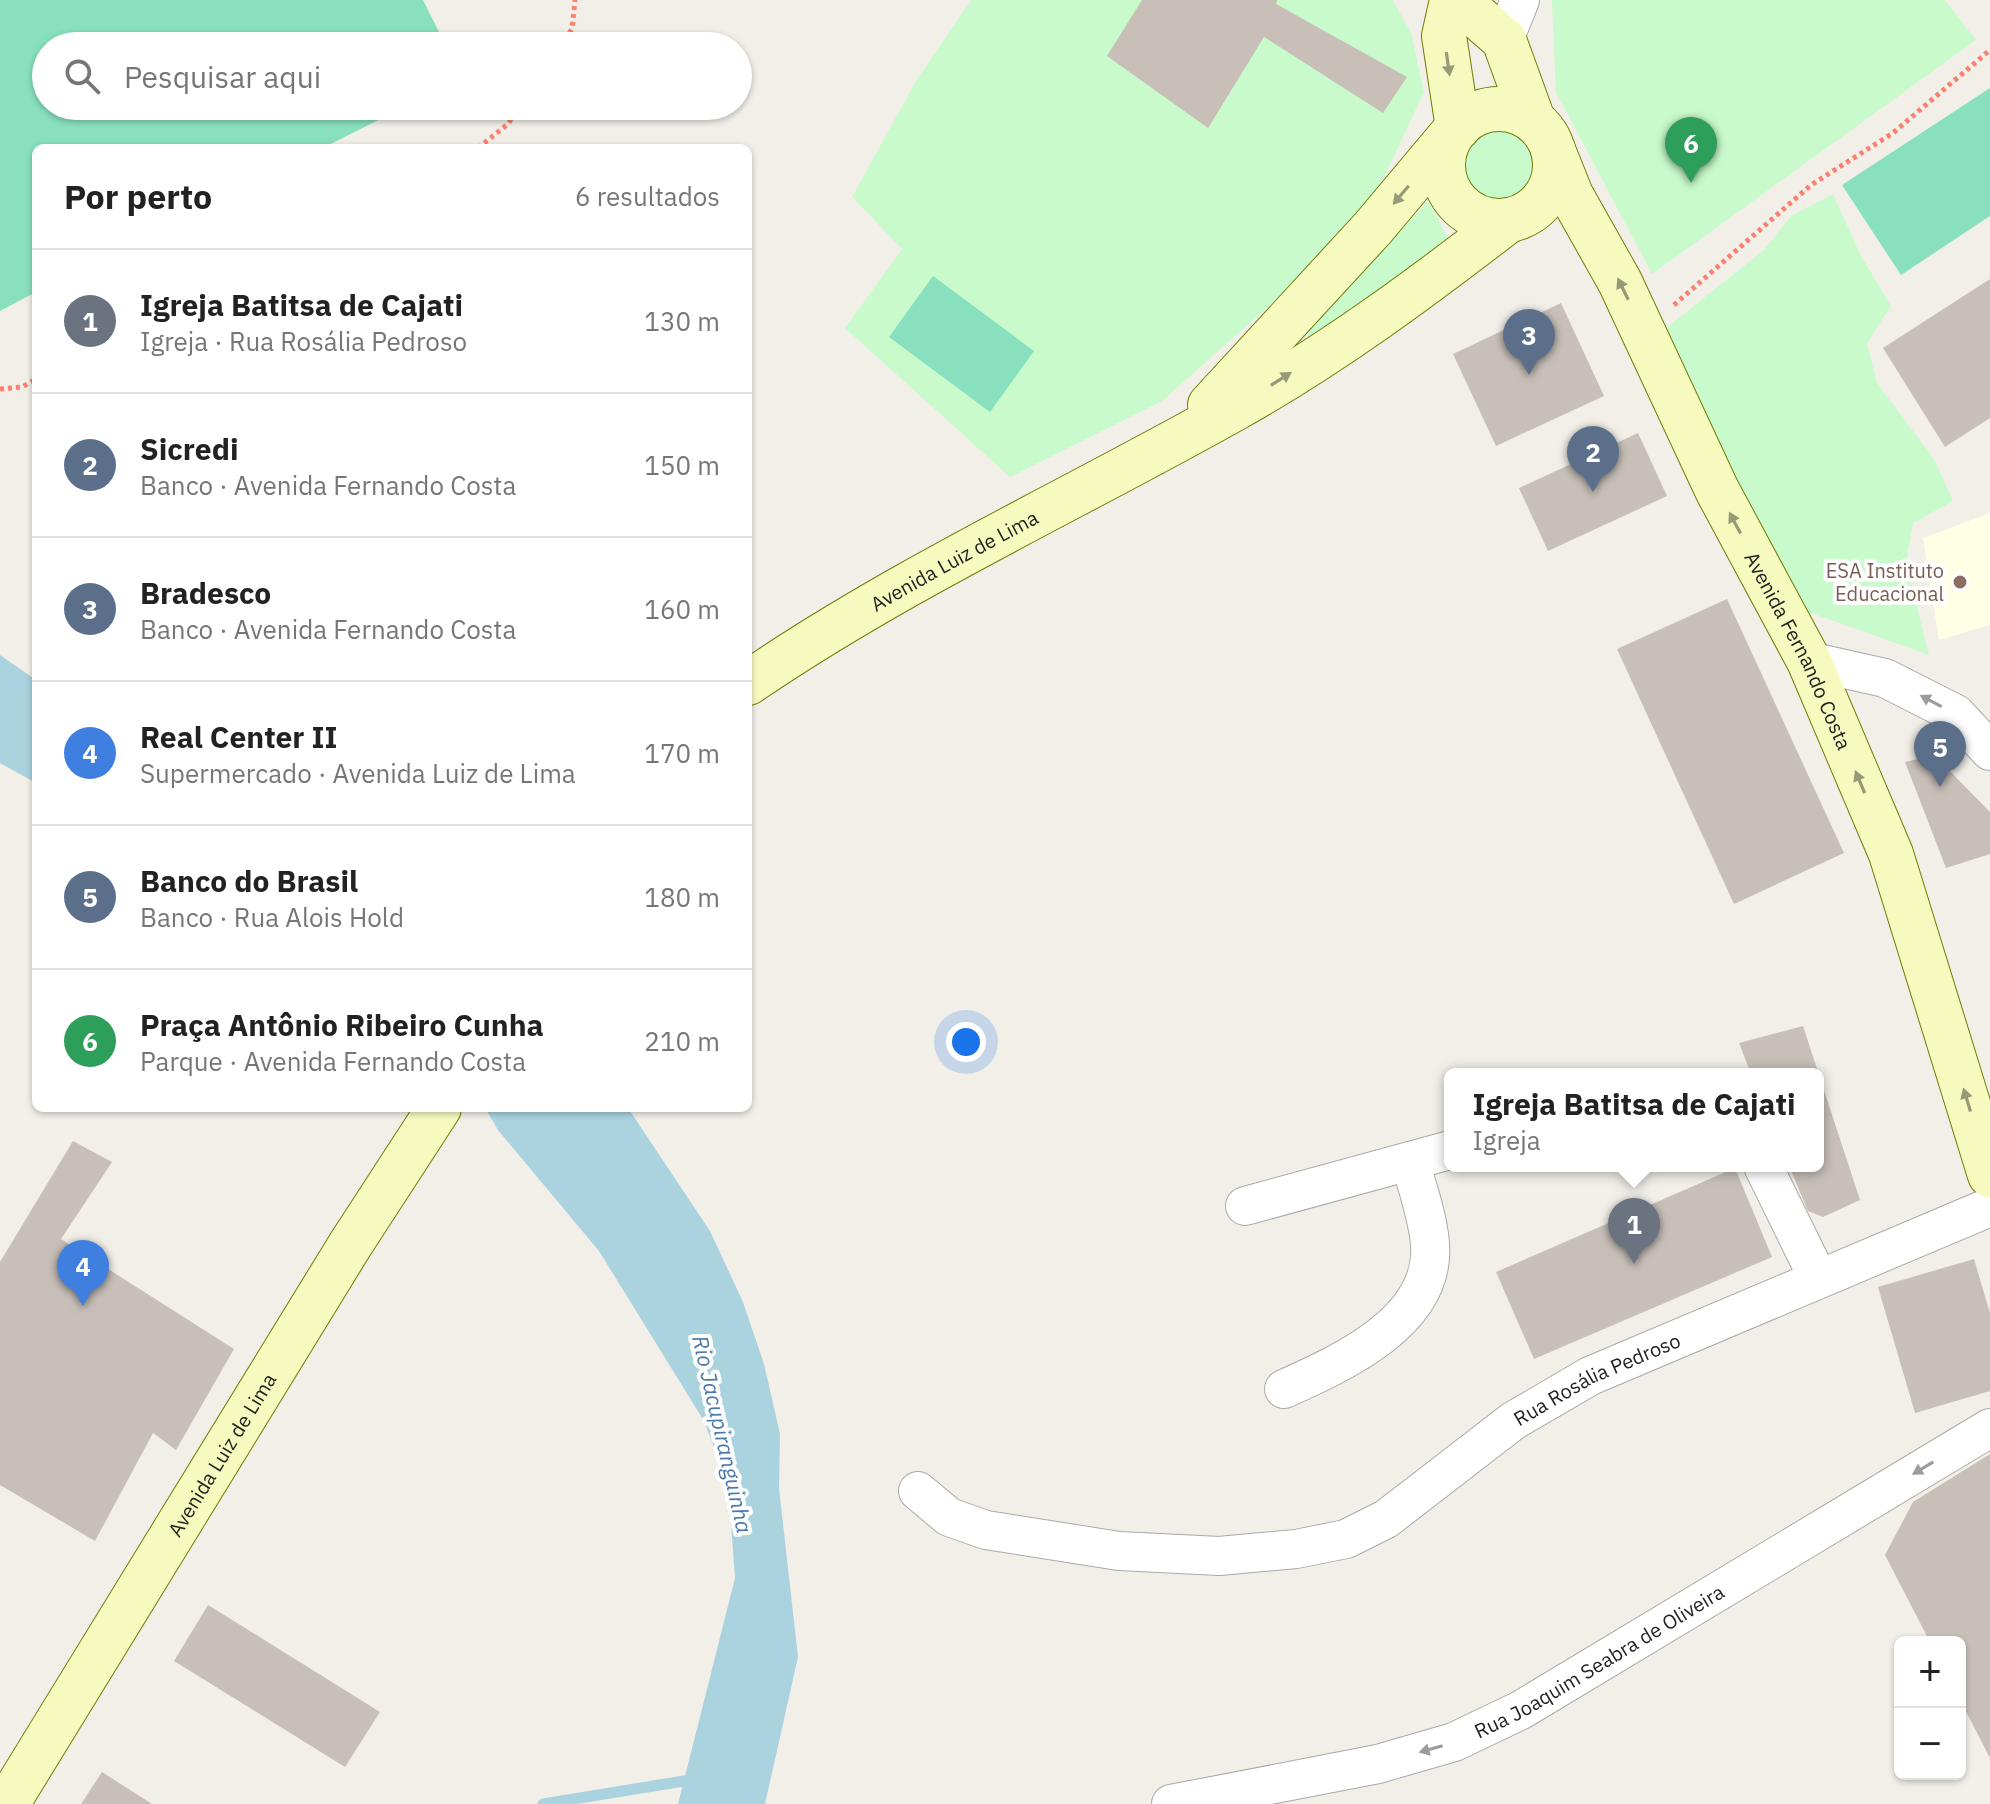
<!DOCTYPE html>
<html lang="pt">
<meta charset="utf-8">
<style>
body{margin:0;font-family:"IBM Plex Sans",sans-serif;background:#f2f2f2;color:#222}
.controls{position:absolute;right:24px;bottom:24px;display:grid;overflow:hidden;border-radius:12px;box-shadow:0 2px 6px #0004}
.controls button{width:72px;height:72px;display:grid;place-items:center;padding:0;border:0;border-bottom:2px solid #e0e0e0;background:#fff;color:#222;font:40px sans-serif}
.you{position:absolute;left:966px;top:1042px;width:28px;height:28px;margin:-20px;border:6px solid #fff;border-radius:50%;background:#1a73e8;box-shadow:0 0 0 12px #1a73e833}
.badge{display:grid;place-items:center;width:52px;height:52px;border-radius:50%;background:#111827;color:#fff;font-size:26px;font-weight:700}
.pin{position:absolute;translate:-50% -66px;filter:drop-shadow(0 2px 4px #0008)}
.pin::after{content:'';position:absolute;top:42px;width:28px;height:24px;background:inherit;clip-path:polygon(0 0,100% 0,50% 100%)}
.popup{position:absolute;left:1444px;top:1068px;width:380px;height:104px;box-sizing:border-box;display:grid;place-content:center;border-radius:12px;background:#fff;filter:drop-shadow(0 2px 6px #0005);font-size:26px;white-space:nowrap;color:#767676}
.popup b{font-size:30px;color:#222}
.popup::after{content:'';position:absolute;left:50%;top:100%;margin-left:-16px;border:16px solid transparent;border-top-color:#fff}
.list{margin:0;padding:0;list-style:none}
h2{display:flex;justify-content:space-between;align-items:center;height:104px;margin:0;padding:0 32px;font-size:34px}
h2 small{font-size:26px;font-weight:400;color:#767676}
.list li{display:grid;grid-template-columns:52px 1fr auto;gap:24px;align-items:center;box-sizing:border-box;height:144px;padding:0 32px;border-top:2px solid #e0e0e0}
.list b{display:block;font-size:30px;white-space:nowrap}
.list p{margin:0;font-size:26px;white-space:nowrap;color:#767676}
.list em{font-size:26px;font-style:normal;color:#767676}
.icon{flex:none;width:44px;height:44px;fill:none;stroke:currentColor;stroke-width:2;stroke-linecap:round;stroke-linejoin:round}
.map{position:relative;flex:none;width:1990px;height:1804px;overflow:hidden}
.search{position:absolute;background:#fff;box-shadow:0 2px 6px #0004;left:32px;top:32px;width:720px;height:88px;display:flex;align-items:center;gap:20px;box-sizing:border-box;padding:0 28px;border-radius:44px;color:#767676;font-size:30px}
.panel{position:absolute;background:#fff;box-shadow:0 2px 6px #0004;left:32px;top:144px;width:720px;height:968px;border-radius:12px}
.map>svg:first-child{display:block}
.education{fill:#ffffe5}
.park{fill:#c8facc}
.pitch{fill:#88e0be}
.water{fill:#aad3df}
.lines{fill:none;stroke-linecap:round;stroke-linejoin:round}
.stream{stroke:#aad3df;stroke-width:11}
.building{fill:#c7bfb8}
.street-casing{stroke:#a9a9a9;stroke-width:40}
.secondary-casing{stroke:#707d05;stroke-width:46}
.path{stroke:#fa8072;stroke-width:5;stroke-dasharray:4 4;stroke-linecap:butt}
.street{stroke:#fff;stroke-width:38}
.secondary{stroke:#f7fabf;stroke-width:44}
.oneway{fill:#979978}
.oneway2{fill:#9c9c9c}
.education-dot{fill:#8d6e63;stroke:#fff;stroke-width:3}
.labels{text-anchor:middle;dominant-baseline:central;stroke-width:8;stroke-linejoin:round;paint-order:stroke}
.street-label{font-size:20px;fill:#222;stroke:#fff}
.education-label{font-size:20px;fill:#785e54;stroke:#fff;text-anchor:end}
.water-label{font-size:22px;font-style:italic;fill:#4a7aab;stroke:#fff}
</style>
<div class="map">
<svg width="1990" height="1804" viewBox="0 0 1990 1804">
<rect width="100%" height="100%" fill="#f2efe9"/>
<polygon class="education" points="1990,513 1990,625 1939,640 1923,538"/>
<g class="park">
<polygon points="971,0 1393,0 1411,33 1424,92 1372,203 1282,294 1162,401 1010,477 845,328 902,249 852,197 916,81"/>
<polygon points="1945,0 1976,40 1652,274 1556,92 1552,0"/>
<circle cx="1498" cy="164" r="47"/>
<polygon points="1833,194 1860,254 1891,306 1867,343 1877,383 1934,459 1953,501 1913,523 1906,563 1929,655 1800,609 1660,333 1764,250 1791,216"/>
<polygon points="1428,201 1452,245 1303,347 1311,327"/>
</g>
<g class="pitch">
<polygon points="0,0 423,0 446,46 46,46 46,106 406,106 323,148 36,148 36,292 0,311"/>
<polygon points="1990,88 1990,216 1901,275 1842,185"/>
<polygon points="933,276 1034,351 990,412 889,337"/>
</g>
<g class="water">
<polygon points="0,655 36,680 36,783 0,763"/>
<polygon points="485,1108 628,1108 710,1231 743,1302 764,1364 780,1434 779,1488 798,1657 765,1804 678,1804 735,1578 731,1523 720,1463 704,1421 599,1251 498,1130"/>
</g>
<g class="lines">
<polyline class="stream" points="543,1804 696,1779"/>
</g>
<g class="building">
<polygon points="1142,0 1277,0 1276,4 1407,77 1383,113 1264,37 1208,128 1107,56"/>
<polygon points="1990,279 1990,418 1945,447 1883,348"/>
<polygon points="1561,303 1604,396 1496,446 1453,354"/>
<polygon points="1638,433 1667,496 1548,551 1519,488"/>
<polygon points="1727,599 1844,853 1734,904 1617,649"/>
<polygon points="1934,755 1990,812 1990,854 1946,868 1905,762"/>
<polygon points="1803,1026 1860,1200 1823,1217 1808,1211 1789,1166 1818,1166 1818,1074 1751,1074 1739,1043"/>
<polygon points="73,1141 112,1162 61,1239 234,1349 176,1450 153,1433 95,1541 0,1485 0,1262"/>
<polygon points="1735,1168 1772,1257 1534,1359 1496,1272"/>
<polygon points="1974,1259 1990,1313 1990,1391 1915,1413 1878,1287"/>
<polygon points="1990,1454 1990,1758 1960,1700 1960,1642 1930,1642 1885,1555 1913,1502"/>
<polygon points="208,1605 380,1712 345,1767 174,1661"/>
<polygon points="102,1772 152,1804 81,1804"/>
</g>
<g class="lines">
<g class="street-casing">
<g id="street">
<polyline points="1504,40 1520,0"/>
<polyline points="1809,661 1885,678 1956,714 1990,751"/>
<polyline points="1763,1166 1818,1278"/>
<polyline points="1245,1206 1450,1150"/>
<path d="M1284 1389C1342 1363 1436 1321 1430 1244 1428 1217 1417 1187 1410 1161"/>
<path id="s1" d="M918 1491 949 1517 986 1530 1119 1551 1219 1556 1296 1549 1346 1539 1386 1519 1513 1421 1590 1376 1990 1207"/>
<path id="s2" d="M1171 1804 1378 1764 1454 1742 1521 1710 1990 1428"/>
</g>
</g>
<g class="secondary-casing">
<g id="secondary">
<polyline points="1452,0 1444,36 1458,128"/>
<polyline points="1458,0 1504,40 1533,120"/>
<circle cx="1499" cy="165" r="56"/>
<path id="s3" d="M1553 150 1571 195 1620 282 1717 490 1809 661 1891 854 1990 1175"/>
<polyline points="1210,405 1373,228 1451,135"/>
<path id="s4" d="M748 683C902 578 1072 500 1234 409 1332 354 1421 288 1509 220"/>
<path id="s5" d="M7 1804 350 1245 439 1108"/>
</g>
</g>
<g class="path">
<polyline points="560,46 572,29 575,0"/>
<polyline points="478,148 508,124 520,106"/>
<polyline points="1674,305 1811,185 1893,133 1990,50"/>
<polyline points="0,389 22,387 36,379"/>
</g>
<use href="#street" class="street"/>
<use href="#secondary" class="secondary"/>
</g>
<defs><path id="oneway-solid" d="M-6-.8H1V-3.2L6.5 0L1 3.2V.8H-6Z" transform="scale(2)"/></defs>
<g class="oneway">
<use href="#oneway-solid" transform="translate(1448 64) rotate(82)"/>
<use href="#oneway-solid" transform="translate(1401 195) rotate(130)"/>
<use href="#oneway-solid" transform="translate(1623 289) rotate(-116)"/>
<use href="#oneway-solid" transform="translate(1281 379) rotate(-32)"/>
<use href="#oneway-solid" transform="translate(1735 523) rotate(-118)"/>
<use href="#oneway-solid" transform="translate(1860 782) rotate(-113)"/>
<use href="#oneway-solid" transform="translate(1967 1100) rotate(-107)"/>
</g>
<g class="oneway2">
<use href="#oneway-solid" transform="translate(1931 701) rotate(-152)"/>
<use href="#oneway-solid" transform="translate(1923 1468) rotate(149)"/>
<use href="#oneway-solid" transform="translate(1431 1749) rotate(164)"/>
</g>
<circle class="education-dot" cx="1960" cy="582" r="8"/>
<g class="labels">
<g class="street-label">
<text stroke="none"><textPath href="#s4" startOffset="240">Avenida Luiz de Lima</textPath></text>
<text stroke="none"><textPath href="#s3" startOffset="558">Avenida Fernando Costa</textPath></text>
<text stroke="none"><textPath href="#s1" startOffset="742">Rua Rosália Pedroso</textPath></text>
<text stroke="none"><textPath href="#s5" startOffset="410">Avenida Luiz de Lima</textPath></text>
<text stroke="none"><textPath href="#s2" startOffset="456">Rua Joaquim Seabra de Oliveira</textPath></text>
</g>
<g class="education-label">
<text x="1944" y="570">ESA Instituto<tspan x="1944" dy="23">Educacional</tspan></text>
</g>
<g class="water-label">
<text transform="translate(723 1434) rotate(77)">Rio Jacupiranguinha</text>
</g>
</g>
</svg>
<div class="controls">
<button>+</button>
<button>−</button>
</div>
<div class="you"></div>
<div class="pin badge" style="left:1634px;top:1264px;background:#6b7280">1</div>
<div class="popup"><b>Igreja Batitsa de Cajati</b>Igreja</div>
<div class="pin badge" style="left:1593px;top:492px;background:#5c6f8a">2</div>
<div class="pin badge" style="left:1529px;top:375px;background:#5c6f8a">3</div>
<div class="pin badge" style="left:83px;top:1306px;background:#3f7fe0">4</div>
<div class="pin badge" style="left:1940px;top:787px;background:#5c6f8a">5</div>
<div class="pin badge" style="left:1691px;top:183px;background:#2e9e5b">6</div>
<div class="search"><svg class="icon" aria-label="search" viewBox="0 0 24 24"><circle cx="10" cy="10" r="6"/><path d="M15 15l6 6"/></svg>Pesquisar aqui</div>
<section class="panel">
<h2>Por perto<small>6 resultados</small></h2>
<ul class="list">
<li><span class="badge" style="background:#6b7280">1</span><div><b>Igreja Batitsa de Cajati</b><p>Igreja · Rua Rosália Pedroso</p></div><em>130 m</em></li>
<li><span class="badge" style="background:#5c6f8a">2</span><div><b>Sicredi</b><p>Banco · Avenida Fernando Costa</p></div><em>150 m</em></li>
<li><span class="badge" style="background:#5c6f8a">3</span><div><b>Bradesco</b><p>Banco · Avenida Fernando Costa</p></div><em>160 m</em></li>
<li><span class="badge" style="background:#3f7fe0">4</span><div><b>Real Center II</b><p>Supermercado · Avenida Luiz de Lima</p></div><em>170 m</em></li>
<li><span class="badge" style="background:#5c6f8a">5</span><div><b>Banco do Brasil</b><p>Banco · Rua Alois Hold</p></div><em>180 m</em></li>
<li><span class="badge" style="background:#2e9e5b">6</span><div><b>Praça Antônio Ribeiro Cunha</b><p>Parque · Avenida Fernando Costa</p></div><em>210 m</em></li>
</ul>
</section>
</div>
